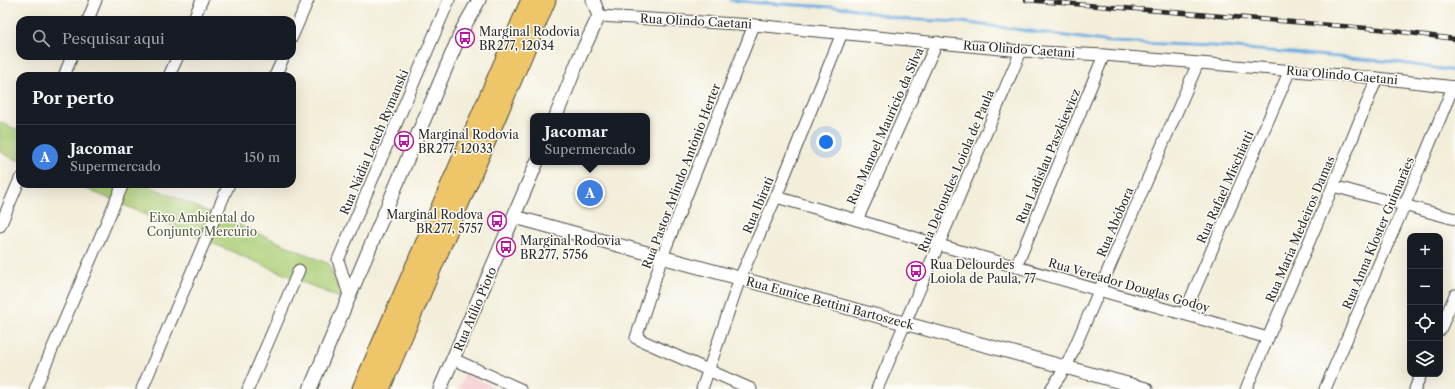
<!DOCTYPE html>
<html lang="pt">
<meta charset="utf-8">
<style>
body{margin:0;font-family:"Libre Caslon Text",serif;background:#20242c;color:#f1f3f6}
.controls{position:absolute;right:12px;bottom:12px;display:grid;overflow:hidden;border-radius:8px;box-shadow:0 4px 16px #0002}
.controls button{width:36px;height:36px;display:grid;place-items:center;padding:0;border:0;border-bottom:1px solid #363941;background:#171b24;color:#f1f3f6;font:20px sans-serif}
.you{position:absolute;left:826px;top:142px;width:14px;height:14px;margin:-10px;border:3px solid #fff;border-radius:50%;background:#1a73e8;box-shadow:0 0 0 6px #1a73e833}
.badge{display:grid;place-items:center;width:26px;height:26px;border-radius:50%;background:#d690ce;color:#fff;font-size:13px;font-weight:700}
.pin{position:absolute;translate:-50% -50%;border:2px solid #fff;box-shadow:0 1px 4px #0006}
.popup{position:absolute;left:530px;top:113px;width:120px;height:52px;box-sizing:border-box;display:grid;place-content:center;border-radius:8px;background:#171b24;filter:drop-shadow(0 1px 3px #0005);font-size:13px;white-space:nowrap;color:#9ea1a6}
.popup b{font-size:15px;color:#f1f3f6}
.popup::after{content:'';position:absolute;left:50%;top:100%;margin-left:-8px;border:8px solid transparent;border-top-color:#171b24}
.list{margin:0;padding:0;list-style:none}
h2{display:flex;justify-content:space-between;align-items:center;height:52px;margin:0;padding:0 16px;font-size:17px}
h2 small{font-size:13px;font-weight:400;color:#9ea1a6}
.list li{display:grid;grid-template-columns:26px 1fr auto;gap:12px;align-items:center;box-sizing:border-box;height:64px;padding:0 16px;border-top:1px solid #363941}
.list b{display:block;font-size:15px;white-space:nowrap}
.list p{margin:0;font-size:13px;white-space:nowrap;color:#9ea1a6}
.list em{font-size:13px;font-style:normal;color:#9ea1a6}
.icon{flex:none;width:22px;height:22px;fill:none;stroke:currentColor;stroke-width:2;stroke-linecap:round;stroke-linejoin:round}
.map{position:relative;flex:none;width:1455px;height:389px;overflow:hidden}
.search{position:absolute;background:#171b24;box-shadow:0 4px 16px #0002;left:16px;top:16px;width:280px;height:44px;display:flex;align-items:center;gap:10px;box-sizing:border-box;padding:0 14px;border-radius:12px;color:#9ea1a6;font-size:15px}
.panel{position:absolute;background:#171b24;box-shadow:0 4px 16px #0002;left:16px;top:72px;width:280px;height:116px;border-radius:12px}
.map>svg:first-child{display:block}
.built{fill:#f7cfd0}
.green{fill:#abcd75;stroke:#6b7c50}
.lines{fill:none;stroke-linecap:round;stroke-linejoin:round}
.stream{stroke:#70ace1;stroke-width:3}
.minor-casing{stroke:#494845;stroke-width:13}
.tertiary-casing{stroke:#494845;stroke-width:15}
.motorway-casing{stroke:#494845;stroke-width:21}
.minor{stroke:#fff;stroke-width:11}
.tertiary{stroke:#fff;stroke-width:13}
.motorway{stroke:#eec569;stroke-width:19}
.rail-casing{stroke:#2b2b2b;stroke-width:4.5}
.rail{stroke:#fdfcf7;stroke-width:3;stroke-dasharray:9;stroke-linecap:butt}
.labels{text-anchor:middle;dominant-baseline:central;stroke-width:3;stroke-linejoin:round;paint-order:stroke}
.street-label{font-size:12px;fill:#2b2b2b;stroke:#fdfcf7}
.poi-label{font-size:12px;fill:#2b2b2b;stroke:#fdfcf7;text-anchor:start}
.park-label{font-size:12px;fill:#515c41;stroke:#fdfcf7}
</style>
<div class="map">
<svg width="1455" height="389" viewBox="0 0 1455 389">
<rect width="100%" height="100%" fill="#fdfcf7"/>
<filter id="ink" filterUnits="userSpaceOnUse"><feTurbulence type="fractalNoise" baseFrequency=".025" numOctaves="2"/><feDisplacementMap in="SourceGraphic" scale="8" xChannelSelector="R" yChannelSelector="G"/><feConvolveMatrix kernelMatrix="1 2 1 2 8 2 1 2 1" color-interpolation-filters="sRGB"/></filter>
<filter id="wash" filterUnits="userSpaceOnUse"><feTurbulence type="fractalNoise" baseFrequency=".012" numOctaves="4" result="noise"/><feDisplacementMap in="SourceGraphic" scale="16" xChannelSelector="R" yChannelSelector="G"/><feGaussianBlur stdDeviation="0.9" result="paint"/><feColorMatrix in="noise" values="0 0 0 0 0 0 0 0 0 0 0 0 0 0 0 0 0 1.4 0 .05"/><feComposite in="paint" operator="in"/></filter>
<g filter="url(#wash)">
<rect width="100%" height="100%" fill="#f3eeda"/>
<polygon class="built" points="465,374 498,389 458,389"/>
<g class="green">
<polygon points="0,122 20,131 20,161 0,152"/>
<polygon points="75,184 144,184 329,264 342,299"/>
</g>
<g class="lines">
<polyline class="stream" points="730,0 760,3 850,8 901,19 961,22 1111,42 1213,46 1395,62 1455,71"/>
</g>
</g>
<g filter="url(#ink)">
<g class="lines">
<g class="minor-casing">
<g id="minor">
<polyline points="599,16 754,25 1021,51 1104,55 1377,78 1455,87"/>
<polyline points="88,20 96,0"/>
<polyline points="193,20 202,0"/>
<polyline points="292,37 308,0"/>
<polyline points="64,76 72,56"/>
<polyline points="169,76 178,56"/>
<polyline points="275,76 284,56"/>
<polyline points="1333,186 1455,219"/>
<polyline points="776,197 857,220 939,245 1268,338"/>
<polyline points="857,220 937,42"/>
<polyline points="0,226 20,179"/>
<polyline points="1016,267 1104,55"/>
<polyline points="349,295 338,260 449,0"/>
<polyline points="1184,314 1290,70"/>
<polyline points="1440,330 1455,295"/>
<polyline points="453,359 520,389"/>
<polyline points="35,389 123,184"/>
<polyline points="142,389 229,184"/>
<polyline points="248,389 299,270"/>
<polyline points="702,389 740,278 776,197 842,33"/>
<polyline points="751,389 636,338 662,257 754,25"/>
<polyline points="877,389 1021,51"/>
<polyline points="1051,389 1066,367 1198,63"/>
<polyline points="1246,389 1333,186 1377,78"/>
<polyline points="1325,389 1404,206 1453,87"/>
<polyline points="1415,389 1421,374"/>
</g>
</g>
<g class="tertiary-casing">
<g id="tertiary">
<polyline points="556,116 580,56 599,16 593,0"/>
<polyline points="515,217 1146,389"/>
<polyline points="310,389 462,30 479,0"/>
<polyline points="440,389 537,162"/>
</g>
</g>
<g class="motorway-casing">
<g id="motorway">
<polyline points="362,389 531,0"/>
<polyline points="380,389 546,0"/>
</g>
</g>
<use href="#minor" class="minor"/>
<use href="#tertiary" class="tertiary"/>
<use href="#motorway" class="motorway"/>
<g class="rail-casing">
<polyline id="rail" points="1026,0 1379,29 1455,39"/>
</g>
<use href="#rail" class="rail"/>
</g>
</g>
<defs>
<g id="bus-ring" transform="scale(1)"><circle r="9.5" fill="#fdfcf7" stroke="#b5179e" stroke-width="1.5"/><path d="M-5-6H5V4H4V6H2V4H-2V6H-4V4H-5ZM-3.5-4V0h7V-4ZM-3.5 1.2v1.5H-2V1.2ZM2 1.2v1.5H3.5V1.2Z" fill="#b5179e"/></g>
</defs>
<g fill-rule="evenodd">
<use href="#bus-ring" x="465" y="38"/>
<use href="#bus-ring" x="404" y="141"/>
<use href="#bus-ring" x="497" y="221"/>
<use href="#bus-ring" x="506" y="247"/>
<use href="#bus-ring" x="916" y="271"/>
</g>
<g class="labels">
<g class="street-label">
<text transform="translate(696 21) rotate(3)">Rua Olindo Caetani</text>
<text transform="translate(1019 49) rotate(4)">Rua Olindo Caetani</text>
<text transform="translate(1342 75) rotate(5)">Rua Olindo Caetani</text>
<text transform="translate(885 126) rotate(-66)">Rua Manoel Maurício da Silva</text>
<text transform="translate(374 142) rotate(-67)">Rua Nádia Leuch Rymanski</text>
<text transform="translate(1048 156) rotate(-67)">Rua Ladislau Paszkiewicz</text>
<text transform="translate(956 171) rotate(-67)">Rua Delourdes Loiola de Paula</text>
<text transform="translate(681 176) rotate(-69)">Rua Pastor Arlindo Antônio Herter</text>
<text transform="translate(1225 187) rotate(-66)">Rua Rafael Mischiatti</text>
<text transform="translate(758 205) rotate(-67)">Rua Ibirati</text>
<text transform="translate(1115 222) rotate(-67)">Rua Abóbora</text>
<text transform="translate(1300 229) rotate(-67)">Rua Maria Medeiros Damas</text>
<text transform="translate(1378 233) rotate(-67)">Rua Anna Kloster Guimarães</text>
<text transform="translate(1129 285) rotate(16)">Rua Vereador Douglas Godoy</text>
<text transform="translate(830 303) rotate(15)">Rua Eunice Bettini Bartoszeck</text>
<text transform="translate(475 309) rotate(-67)">Rua Atílio Pioto</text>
</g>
<g class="poi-label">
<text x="479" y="31">Marginal Rodovia<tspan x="479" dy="14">BR277, 12034</tspan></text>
<text x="418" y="134">Marginal Rodovia<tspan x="418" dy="14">BR277, 12033</tspan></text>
<text x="483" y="214" text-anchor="end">Marginal Rodova<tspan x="483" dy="14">BR277, 5757</tspan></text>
<text x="520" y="240">Marginal Rodovia<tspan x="520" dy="14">BR277, 5756</tspan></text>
<text x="930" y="264">Rua Delourdes<tspan x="930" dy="14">Loiola de Paula, 77</tspan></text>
</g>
<g class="park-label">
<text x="202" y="217">Eixo Ambiental do<tspan x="202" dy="14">Conjunto Mercúrio</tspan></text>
</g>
</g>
</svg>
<div class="controls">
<button>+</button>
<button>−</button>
<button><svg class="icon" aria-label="locate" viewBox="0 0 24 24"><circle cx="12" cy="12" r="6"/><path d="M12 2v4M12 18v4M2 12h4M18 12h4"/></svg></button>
<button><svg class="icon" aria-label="layers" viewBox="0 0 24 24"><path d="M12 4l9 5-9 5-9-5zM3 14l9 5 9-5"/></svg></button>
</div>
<div class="you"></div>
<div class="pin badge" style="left:590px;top:193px;background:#3f7fe0">A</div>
<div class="popup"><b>Jacomar</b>Supermercado</div>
<div class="search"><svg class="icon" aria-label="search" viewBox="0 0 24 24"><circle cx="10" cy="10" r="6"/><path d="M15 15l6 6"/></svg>Pesquisar aqui</div>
<section class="panel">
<h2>Por perto<small></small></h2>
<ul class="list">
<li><span class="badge" style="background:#3f7fe0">A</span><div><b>Jacomar</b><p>Supermercado</p></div><em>150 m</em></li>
</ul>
</section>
</div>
